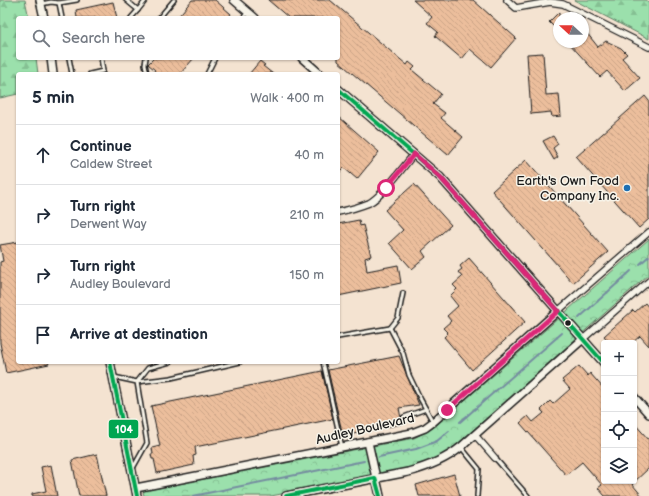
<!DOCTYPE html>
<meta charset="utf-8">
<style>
body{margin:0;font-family:"Balsamiq Sans",sans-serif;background:#f6f6f7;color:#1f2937}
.controls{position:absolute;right:12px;bottom:12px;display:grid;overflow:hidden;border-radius:4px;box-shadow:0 1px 3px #0004}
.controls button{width:36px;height:36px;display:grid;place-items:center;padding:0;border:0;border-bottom:1px solid #e0e1e3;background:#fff;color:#1f2937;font:20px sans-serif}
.compass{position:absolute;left:553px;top:12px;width:36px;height:36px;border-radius:50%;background:#fff;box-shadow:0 1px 3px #0004;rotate:291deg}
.stop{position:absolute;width:12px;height:12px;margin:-9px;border:3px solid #db2777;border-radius:50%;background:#fff}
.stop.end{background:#db2777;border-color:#fff;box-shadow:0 1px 4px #0008}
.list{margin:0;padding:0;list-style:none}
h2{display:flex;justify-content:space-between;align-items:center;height:52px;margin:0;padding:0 16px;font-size:17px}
h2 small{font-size:13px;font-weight:400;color:#747a83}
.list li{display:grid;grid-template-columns:26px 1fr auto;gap:12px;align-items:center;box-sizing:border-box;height:60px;padding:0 16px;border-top:1px solid #e0e1e3}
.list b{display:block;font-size:15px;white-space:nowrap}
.list p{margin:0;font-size:13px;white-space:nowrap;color:#747a83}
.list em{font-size:13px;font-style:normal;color:#747a83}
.icon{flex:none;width:22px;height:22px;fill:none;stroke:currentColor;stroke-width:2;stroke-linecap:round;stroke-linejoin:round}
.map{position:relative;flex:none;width:649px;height:496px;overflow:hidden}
.search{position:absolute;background:#fff;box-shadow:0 1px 3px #0004;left:16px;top:16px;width:324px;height:44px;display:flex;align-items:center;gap:10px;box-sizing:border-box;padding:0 14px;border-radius:4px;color:#747a83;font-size:15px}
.panel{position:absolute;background:#fff;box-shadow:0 1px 3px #0004;left:16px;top:72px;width:324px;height:292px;border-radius:4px}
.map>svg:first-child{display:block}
.forest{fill:url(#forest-firs);stroke:#5c7e64}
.park{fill:url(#park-crowns);stroke:#5c7e64}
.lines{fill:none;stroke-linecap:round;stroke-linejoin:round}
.stream{stroke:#748ca0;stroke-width:2}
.building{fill:url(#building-back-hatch);stroke:#1c1c1c}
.service-casing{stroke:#1c1c1c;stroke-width:6}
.minor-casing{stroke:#1c1c1c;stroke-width:8}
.tertiary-casing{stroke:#1c1c1c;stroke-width:10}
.service{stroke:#f7f3e8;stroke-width:3}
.minor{stroke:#f7f3e8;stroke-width:5.5}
.tertiary{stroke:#f7f3e8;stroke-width:7}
.bus-1-casing{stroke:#f7f3e8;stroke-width:7}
.bus-1{stroke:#00a651;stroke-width:4}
.route{stroke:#db2777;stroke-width:5}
.poi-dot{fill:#1f6fb2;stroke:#f7f3e8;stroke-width:1.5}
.bus-dot{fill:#1c1c1c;stroke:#f7f3e8;stroke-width:1.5}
.labels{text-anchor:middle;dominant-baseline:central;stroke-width:3;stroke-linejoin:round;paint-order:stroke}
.poi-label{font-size:13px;fill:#1c1c1c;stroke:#f7f3e8;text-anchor:end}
.street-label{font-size:13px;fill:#1c1c1c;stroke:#f7f3e8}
.line-badge{stroke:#f7f3e8;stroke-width:1.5}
.badge-label{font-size:11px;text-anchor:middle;font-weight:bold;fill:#fff}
</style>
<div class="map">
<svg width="649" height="496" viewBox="0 0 649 496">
<defs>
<pattern id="forest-firs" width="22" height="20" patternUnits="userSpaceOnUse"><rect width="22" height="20" fill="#9be0ac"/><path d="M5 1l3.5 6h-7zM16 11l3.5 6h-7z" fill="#85c093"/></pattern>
<pattern id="park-crowns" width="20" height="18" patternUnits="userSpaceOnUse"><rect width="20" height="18" fill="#9be0ac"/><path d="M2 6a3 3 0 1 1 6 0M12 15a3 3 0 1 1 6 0" fill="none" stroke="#85c093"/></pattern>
<pattern id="building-back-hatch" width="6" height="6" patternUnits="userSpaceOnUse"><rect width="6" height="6" fill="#ecbe9c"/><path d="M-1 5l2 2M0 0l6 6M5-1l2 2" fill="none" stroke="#caa386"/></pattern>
</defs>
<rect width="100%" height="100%" fill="#f4e3d1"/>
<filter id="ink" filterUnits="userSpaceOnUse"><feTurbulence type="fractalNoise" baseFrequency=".025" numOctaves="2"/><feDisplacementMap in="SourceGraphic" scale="8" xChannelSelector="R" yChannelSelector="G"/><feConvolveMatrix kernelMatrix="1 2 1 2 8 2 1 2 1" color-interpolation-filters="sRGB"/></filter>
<g filter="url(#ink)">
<g class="forest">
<polygon points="0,0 25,0 29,18 18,18 18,58 36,58 38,74 18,74 18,94 0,98"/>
<polygon points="574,0 646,0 649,2 649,39"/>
</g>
<polygon class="park" points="649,239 649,274 446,454 426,463 403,470 271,496 144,496 143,491 414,438 433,428"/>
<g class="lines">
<g class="stream">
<polyline points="640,264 649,256"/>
<polyline points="579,318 631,271"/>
<polyline points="460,422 562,333"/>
<polyline points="379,457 416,449 437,441 449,431"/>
<polyline points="193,496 364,461"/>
</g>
</g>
<g class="building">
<polygon points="192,0 215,0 231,14 228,18 177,18"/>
<polygon points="268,0 330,0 407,65 409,62 415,67 412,70 441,94 433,104 445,113 441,118 463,137 448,155 338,61 338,18 289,18"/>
<polygon points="413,0 473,0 516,38 491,67 470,49 462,59 435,36 438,32 427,23 432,17"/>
<polygon points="113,2 117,18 77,18 76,10"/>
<polygon points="559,12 559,32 549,22"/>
<polygon points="583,28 598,47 606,41 621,48 627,54 622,58 640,78 625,91 607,71 600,77 568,42 583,42"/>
<polygon points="543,53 546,95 559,94 561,116 552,117 551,112 531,114 527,54"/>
<polygon points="154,58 194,58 180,74 152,74 155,70 148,64"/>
<polygon points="260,61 265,65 263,66 273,74 249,74"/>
<polygon points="645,96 649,101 649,219 639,228 576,157"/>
<polygon points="338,116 379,152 357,179 344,168 338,174"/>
<polygon points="553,136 558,144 553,148 558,157 554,160 543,141"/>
<polygon points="526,160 608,252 573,283 492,191"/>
<polygon points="414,184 451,225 422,251 426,257 412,269 389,243 403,230 385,210"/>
<polygon points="359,220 360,226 363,225 371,256 365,258 367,271 398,265 401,283 338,296 338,224"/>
<polygon points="18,242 18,362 48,362 49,364 6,373 0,343 0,262 3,261 0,245"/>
<polygon points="469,258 525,322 472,370 444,337 448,333 443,328 451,321 447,316 458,306 450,296 457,289 453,285 462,277 458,272 462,269 460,266"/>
<polygon points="645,303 649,308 649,346 640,336 632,343 610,343 604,336 633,310 635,312"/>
<polygon points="399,356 419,405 399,408 402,424 343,436 328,370"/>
<polygon points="579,366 588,376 590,373 604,389 604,481 634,481 634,423 649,440 649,468 632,484 642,496 605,496 598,488 602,485 582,462 566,475 520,423 528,416 533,422 544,413 541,410 550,401 553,404 570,389 562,380"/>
<polygon points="322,371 333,419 195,447 196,455 193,456 194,465 157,473 154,459 152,459 151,454 153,454 152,448 160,446 151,406"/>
<polygon points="97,454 106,496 79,496 72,460"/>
<polygon points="51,465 57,496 32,496 32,494 46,491 41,467"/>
<polygon points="454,474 460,496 419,496 416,485"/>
</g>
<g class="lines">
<g class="service-casing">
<g id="service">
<polyline points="126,0 138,10 146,0"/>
<polyline points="59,3 62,18"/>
<polyline points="41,4 51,2 59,3 77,0"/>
<polyline points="131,18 138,10"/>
<polyline points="159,18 174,0"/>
<polyline points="243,18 248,12"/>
<polyline points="69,58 72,74"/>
<polyline points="146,58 145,64 147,74"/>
<polyline points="90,74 103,71 101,58"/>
<polyline points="207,74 215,58"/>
<polyline points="390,328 398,318 403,293"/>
<polyline points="338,337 390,328 403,353 409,375 421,400 433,422"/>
<polyline points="323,362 342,447"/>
<polyline points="114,377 137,382 147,443 133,468"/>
<polyline points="137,382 171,378 240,362"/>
<polyline points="137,382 148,368 170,362"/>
<polyline points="404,417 426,409"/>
<polyline points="461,447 479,469 477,496"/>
<polyline points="495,458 528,496"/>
</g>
</g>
<g class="minor-casing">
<g id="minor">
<polyline points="507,0 516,8 550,2 563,4 649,47"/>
<path d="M338 212C348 210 359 207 369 203 383 196 403 167 414 154"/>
<polyline points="558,311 649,232"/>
<polyline points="583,339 649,281"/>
<polyline points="475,435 495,458"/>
</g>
</g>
<g class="tertiary-casing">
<g id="tertiary">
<polyline points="40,0 44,18"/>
<polyline points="234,0 255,18"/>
<polyline points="51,58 53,74"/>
<polyline points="302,58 320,74"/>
<polyline points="338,89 440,177 604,363"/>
<polyline points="110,362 137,496"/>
<polyline points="634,397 649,414"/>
<polyline points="368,442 380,496"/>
<polyline points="136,488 412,433 425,428 433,422 558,311"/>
<path d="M286 496 408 472C427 467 445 460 461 447L583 339"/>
</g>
</g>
<use href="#service" class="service"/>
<use href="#minor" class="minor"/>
<use href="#tertiary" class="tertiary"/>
<g class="bus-1-casing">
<g id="bus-1">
<polyline points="338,89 440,177 604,363"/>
<polyline points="110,362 137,496"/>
<polyline points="286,496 375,478 380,496"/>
</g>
</g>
<use href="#bus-1" class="bus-1"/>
</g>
</g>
<g class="lines" filter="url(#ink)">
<polyline class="route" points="386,188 414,154 440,177 558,311 447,410"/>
</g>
<circle class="poi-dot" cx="627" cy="188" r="4"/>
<circle class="bus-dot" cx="568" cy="323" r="3.5"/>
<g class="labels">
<g class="poi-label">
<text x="619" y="181">Earth's Own Food<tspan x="619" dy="15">Company Inc.</tspan></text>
</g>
<g class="street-label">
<text transform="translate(365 429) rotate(-13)">Audley Boulevard</text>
</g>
</g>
<rect class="line-badge" x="108" y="419" width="31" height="20" rx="4" fill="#00a651"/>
<g class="badge-label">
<text x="124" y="433">104</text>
</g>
</svg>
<div class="controls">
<button>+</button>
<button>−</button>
<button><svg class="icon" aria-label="locate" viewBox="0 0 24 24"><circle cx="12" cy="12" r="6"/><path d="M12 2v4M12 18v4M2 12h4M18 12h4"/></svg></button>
<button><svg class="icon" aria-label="layers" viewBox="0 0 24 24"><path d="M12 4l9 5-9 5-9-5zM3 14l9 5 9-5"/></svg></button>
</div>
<svg class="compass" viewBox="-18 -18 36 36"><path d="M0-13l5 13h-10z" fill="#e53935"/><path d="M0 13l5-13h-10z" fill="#747a83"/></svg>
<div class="stop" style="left:386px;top:188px"></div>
<div class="stop end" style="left:447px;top:410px"></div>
<div class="search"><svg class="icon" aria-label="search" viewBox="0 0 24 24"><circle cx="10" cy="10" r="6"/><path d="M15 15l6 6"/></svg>Search here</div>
<section class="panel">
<h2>5 min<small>Walk · 400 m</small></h2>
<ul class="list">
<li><svg class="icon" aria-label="ahead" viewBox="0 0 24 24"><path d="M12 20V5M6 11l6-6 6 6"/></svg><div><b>Continue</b><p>Caldew Street</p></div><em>40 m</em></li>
<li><svg class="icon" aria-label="right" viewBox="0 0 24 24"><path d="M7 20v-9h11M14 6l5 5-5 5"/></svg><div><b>Turn right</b><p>Derwent Way</p></div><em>210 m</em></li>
<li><svg class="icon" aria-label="right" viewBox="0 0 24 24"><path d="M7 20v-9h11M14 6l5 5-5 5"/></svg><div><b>Turn right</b><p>Audley Boulevard</p></div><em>150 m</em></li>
<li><svg class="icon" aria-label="arrive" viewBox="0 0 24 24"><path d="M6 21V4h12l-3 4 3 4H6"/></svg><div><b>Arrive at destination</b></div></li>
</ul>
</section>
</div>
